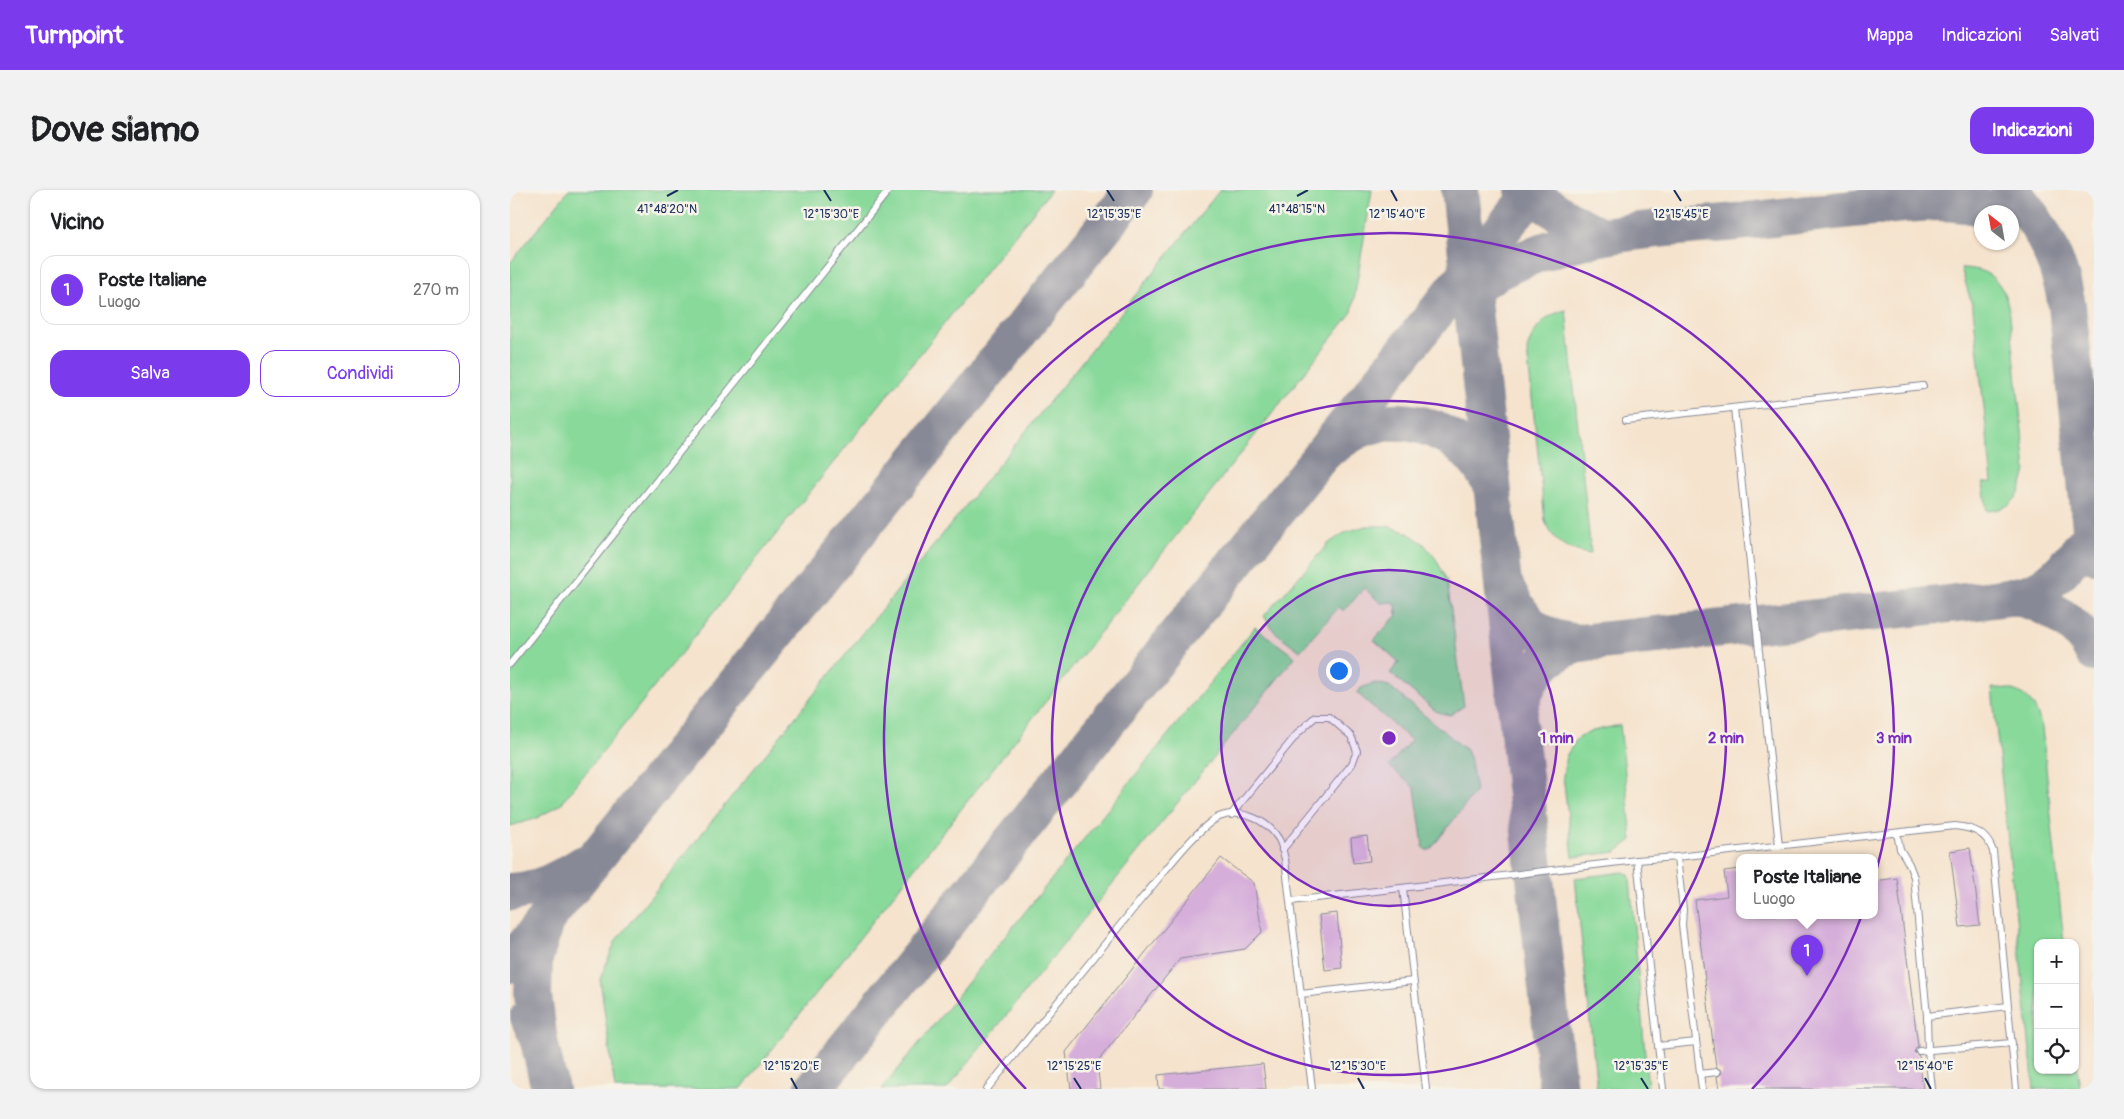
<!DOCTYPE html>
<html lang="it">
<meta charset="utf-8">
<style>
body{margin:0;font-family:Pangolin,sans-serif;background:#f2f2f2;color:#202124}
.controls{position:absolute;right:15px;bottom:15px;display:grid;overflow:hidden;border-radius:10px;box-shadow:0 1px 4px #0004}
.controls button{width:45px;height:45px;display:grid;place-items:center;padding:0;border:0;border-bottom:1px solid #e0e0e0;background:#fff;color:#202124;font:25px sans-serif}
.compass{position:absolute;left:1464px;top:15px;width:45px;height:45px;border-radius:50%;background:#fff;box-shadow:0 1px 4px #0004;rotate:329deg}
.you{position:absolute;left:828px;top:480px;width:18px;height:18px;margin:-12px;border:4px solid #fff;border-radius:50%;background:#1a73e8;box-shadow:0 0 0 8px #1a73e833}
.badge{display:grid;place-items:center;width:32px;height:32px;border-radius:50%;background:#7c3aed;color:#fff;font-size:16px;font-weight:700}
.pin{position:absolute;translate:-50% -41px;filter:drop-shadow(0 1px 2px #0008)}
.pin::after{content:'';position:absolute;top:26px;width:18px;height:15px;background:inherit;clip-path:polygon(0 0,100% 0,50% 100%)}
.popup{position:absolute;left:1226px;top:664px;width:142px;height:65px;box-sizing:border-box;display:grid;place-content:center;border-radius:10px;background:#fff;filter:drop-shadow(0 1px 4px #0005);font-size:16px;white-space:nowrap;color:#757577}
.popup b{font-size:19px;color:#202124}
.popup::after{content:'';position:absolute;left:50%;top:100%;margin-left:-10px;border:10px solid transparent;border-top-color:#fff}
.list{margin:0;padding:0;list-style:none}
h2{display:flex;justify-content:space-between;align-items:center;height:65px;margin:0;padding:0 20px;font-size:21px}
h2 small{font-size:16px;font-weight:400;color:#757577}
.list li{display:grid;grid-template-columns:32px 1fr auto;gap:15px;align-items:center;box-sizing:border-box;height:70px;margin:0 10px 10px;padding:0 10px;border:1px solid #e0e0e0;border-radius:15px}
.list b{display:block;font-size:19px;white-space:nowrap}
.list p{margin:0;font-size:16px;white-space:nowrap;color:#757577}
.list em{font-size:16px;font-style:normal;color:#757577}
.actions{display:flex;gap:10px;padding:15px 20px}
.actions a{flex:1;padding:11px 0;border:1px solid #7c3aed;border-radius:15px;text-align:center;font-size:18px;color:#7c3aed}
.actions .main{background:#7c3aed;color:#fff}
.icon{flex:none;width:28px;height:28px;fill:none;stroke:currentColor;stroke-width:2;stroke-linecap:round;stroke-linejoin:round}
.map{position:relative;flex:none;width:1584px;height:899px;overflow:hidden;border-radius:15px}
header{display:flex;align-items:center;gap:30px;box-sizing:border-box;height:70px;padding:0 25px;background:#7c3aed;color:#fff}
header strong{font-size:24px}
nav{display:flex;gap:28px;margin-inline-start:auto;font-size:18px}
.intro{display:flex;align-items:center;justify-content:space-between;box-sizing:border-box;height:120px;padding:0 30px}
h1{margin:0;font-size:35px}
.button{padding:12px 22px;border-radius:15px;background:#7c3aed;color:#fff;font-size:18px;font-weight:700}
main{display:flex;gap:30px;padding:0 30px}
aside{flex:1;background:#fff;border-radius:15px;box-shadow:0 1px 4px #0004}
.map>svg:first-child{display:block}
.green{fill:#88d99a;stroke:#52847c}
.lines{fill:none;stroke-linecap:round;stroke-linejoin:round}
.taxiway{stroke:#888996;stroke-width:38}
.building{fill:#d6aeda}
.service-casing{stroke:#888996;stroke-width:8}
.service{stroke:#fff;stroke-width:6}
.ticks{fill:none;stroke:#1b2f5e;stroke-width:2}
.ring{fill:none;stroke:#7b2cbf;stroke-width:2.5}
.ticks-label{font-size:12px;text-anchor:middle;fill:#1b2f5e;stroke:#f7f3e8;stroke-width:5;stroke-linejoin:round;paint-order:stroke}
.centre{fill:#7b2cbf;stroke:#f7f3e8;stroke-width:2.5}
.ring-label{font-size:15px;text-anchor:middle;font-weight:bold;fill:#7b2cbf;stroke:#f7f3e8;stroke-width:5;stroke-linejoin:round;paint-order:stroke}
</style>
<header>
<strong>Turnpoint</strong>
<nav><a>Mappa</a><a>Indicazioni</a><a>Salvati</a></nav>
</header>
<div class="intro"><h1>Dove siamo</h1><a class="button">Indicazioni</a></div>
<main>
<aside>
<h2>Vicino<small></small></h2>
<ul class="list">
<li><span class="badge">1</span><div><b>Poste Italiane</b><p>Luogo</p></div><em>270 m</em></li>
</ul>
<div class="actions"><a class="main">Salva</a><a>Condividi</a></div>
</aside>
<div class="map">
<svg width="1584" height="899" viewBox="0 0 1584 899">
<rect width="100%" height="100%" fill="#f7f3e8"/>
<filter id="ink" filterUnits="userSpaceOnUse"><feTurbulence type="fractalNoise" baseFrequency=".02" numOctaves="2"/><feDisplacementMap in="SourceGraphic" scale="10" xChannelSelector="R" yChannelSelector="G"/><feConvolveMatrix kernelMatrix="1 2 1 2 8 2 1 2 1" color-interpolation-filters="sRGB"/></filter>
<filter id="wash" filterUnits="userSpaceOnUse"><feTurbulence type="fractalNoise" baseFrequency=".0096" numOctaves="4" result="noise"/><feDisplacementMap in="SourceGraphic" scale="20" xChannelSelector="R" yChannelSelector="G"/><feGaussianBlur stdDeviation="1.12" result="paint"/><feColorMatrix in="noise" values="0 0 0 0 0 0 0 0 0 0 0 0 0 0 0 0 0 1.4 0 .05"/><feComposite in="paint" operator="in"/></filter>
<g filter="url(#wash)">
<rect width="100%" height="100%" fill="#f5e3cd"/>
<g class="green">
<polygon points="59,0 541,0 50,615 25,629 0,636 0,73"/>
<polygon points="710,0 862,0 842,122 231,899 105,899 90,789 106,750"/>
<path d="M1451 78C1483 78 1495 95 1500 125L1516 280C1510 305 1505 319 1477 321L1473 293 1482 292 1463 118Z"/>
<path d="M1056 120 1081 364C1059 361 1043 352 1035 331L1017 160C1023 139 1035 125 1056 120Z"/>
<polygon points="856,336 877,336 896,342 913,353 926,369 937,391 954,516 940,525 927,522 880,483 889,472 864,450 887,425 886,415 882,412 871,413 854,398 834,421 829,417 790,461 764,441 754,426 819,353 836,342"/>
<polygon points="745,437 785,467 437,899 372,899"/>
<polygon points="865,493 879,496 955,559 960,567 966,601 920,660 916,660 913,656 905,598 879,576 901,550 847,503 851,498"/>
<path d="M1482 498C1512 497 1525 509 1532 538L1554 753H1528V880H1565V858L1570 899H1524Z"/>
<polygon points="1110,535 1122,650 1106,662 1063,667 1053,586 1056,566 1067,549 1078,542"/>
<polygon points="1114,682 1119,685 1120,689 1138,899 1087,899 1065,688"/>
</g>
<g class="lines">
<g class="taxiway">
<polyline points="950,0 1048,899"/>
<polyline points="1013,0 1063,32 1091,46"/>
<path d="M1500 0C1531 33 1550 72 1557 116L1584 365"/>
<path d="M954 103C1038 40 1137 41 1237 31 1299 24 1360 16 1422 12 1445 12 1466 14 1488 22"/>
<path d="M825 255C878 209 954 236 981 295"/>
<path d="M995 396C1014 434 1028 450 1071 453"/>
<path d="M1501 406C1536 412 1567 432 1584 463"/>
<path d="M1008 526C1013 489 1036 463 1071 453L1476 410C1489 408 1502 407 1515 404 1546 396 1565 364 1584 341"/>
<path d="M0 702C31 700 48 690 74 674"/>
<polyline points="0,774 624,0"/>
<polyline points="19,827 29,851 40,899"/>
<polyline points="29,851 23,806 24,769 33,738"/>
<polyline points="303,899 1024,0"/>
</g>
</g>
<g id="blocks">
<g class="building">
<polygon points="857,646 860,671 843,673 841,648"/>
<polygon points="1460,658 1470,735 1450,737 1440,661"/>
<polygon points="711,668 744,693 752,742 735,759 670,769 587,872 590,899 561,899 556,862"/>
<polygon points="1230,679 1230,725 1364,725 1364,691 1387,688 1408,856 1404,862 1409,866 1413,899 1209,899 1207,887 1211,884 1212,881 1206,877 1185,710 1217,706 1214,681"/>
<polygon points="827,723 832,778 815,780 809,725"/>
<polygon points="753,874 756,899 649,899 648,885"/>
</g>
</g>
</g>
<g filter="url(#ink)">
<use href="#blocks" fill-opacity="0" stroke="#888996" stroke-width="1"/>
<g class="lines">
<g class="service-casing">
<g id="service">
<polyline points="1582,0 1584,1"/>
<polyline points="1224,218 1269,656"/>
<polyline points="1116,230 1413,196"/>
<polyline points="0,474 379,0"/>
<polyline points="721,625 788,543 805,527 819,527 841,546 847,561 842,574 772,660"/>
<polyline points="1387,643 1390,659 1399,674 1404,687 1417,826 1418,861 1422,899"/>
<polyline points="1167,667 1173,720 1172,735 1192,899"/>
<polyline points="1127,670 1153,899"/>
<polyline points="893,698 916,899"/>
<path d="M781 711 1127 670 1167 667 1445 636C1463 638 1476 642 1483 661L1506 899"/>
<polyline points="791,804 903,791"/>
<polyline points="1417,826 1498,816"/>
<polyline points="1148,856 1186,852"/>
<polyline points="1409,861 1502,853"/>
<polyline points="1190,884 1207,882"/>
<path d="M477 899C529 835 581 771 633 707 650 688 687 637 709 627 730 618 756 629 768 648 772 653 773 663 775 669L802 899"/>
</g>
</g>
<use href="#service" class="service"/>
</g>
</g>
<path class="ticks" d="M314 0 321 11M597 0 604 11M881 0 887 11M1164 0 1171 11M157 6 168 0M787 6 798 0M281 888 287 899M564 888 571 899M848 888 854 899M1131 888 1138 899M1415 888 1421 899"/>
<circle cx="879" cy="548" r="168" fill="#7b2cbf" fill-opacity=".12"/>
<g class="ring">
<circle cx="879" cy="548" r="168"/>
<circle cx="879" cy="548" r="337"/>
<path d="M516 899A505 505 0 1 1 1242 899"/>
</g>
<g class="ticks-label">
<text x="157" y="23">41°48'20"N</text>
<text x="787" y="23">41°48'15"N</text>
<text x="321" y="28">12°15'30"E</text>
<text x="604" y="28">12°15'35"E</text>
<text x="887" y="28">12°15'40"E</text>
<text x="1171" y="28">12°15'45"E</text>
<text x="281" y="880">12°15'20"E</text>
<text x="564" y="880">12°15'25"E</text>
<text x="848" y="880">12°15'30"E</text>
<text x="1131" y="880">12°15'35"E</text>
<text x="1415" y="880">12°15'40"E</text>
</g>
<circle cx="879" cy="548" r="8" class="centre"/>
<g class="ring-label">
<text x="1047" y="553">1 min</text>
<text x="1216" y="553">2 min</text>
<text x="1384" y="553">3 min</text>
</g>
</svg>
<div class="controls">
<button>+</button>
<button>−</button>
<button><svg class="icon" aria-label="locate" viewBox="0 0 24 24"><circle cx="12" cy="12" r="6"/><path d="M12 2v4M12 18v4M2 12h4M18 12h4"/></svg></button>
</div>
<svg class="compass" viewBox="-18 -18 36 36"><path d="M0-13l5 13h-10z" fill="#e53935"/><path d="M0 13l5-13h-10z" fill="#757577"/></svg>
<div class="you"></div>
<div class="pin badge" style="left:1297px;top:786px">1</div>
<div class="popup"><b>Poste Italiane</b>Luogo</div>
</div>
</main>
